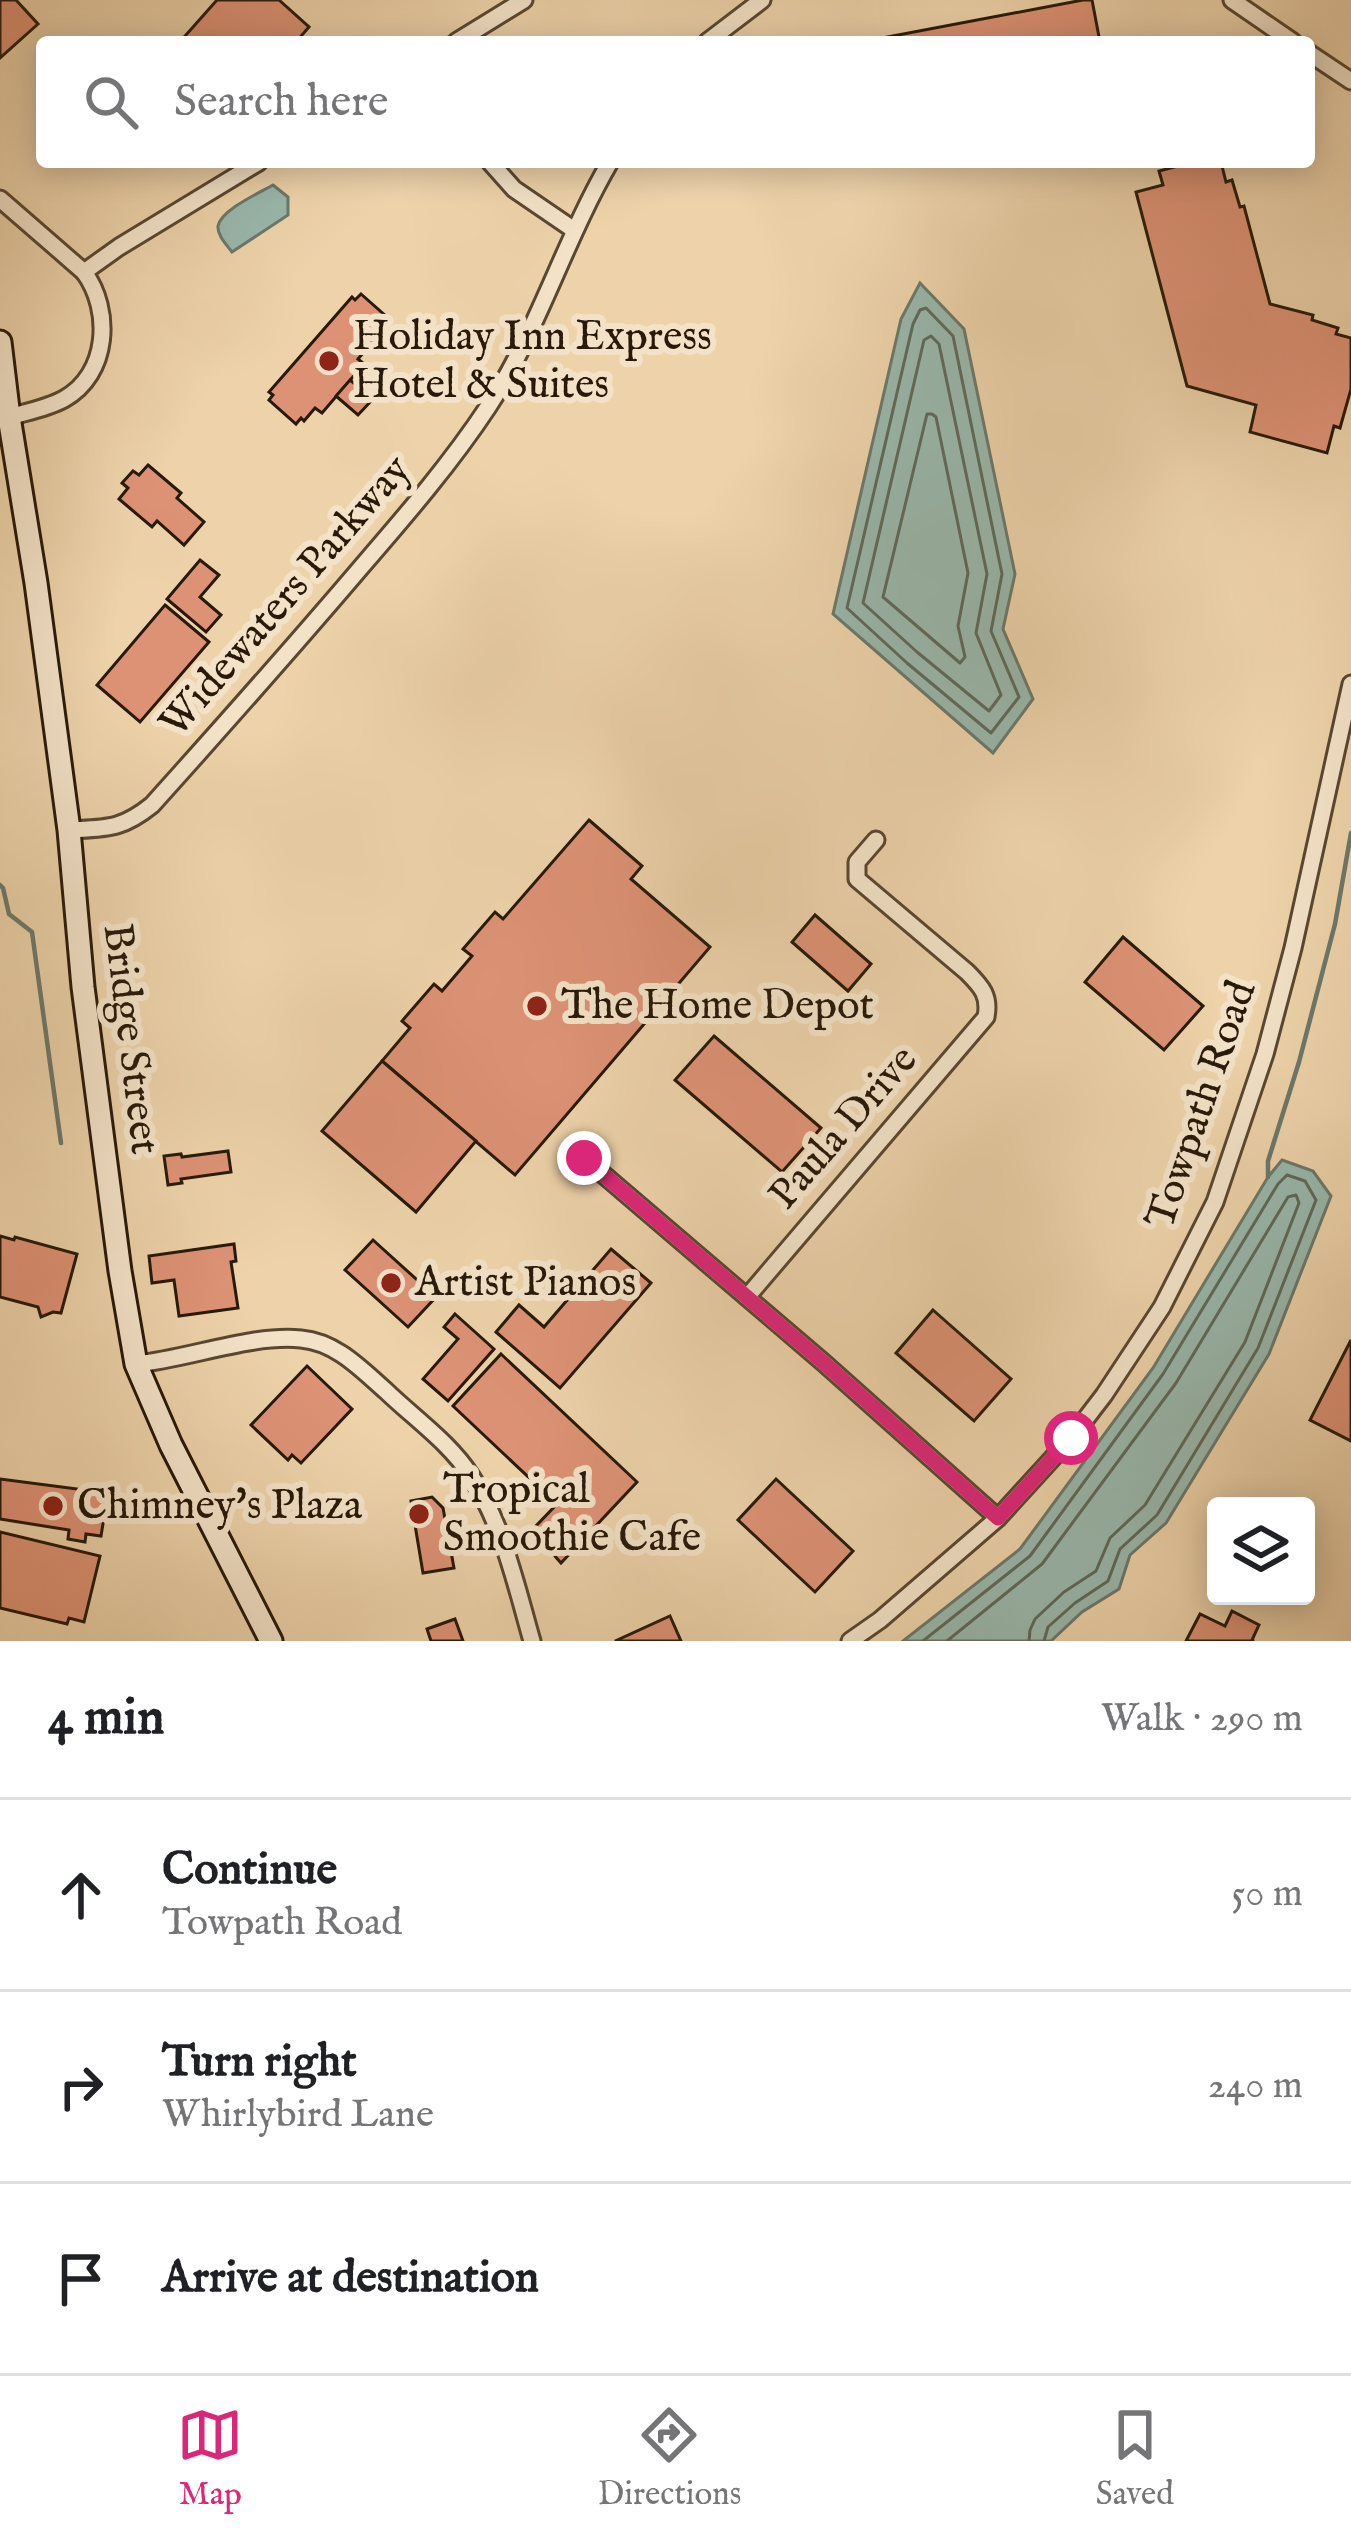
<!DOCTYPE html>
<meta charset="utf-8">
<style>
body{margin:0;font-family:"IM FELL English",serif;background:#f2f2f2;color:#202124}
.controls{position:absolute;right:36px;bottom:36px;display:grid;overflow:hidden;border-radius:12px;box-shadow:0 6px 30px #0003}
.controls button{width:108px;height:108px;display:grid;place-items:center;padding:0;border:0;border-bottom:3px solid #e0e0e0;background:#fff;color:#202124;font:60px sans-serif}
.stop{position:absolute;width:36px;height:36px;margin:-27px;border:9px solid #db2777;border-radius:50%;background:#fff}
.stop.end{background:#db2777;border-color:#fff;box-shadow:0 3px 12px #0008}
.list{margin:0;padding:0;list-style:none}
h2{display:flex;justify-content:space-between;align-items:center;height:156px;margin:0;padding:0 48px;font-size:51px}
h2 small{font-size:39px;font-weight:400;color:#757577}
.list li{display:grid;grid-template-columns:78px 1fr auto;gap:36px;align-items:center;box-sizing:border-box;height:192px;padding:0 48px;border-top:3px solid #e0e0e0}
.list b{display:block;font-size:45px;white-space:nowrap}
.list p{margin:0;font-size:39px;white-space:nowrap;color:#757577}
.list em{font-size:39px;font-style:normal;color:#757577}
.icon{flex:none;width:66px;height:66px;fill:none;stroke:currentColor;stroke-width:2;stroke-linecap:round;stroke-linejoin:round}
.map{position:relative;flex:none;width:1351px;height:1641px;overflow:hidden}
.search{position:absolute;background:#fff;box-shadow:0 6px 30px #0003;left:36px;right:36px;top:36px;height:132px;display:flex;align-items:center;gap:30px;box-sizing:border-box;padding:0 42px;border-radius:12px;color:#757577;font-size:45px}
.sheet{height:732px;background:#fff}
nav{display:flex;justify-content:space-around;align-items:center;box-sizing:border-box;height:168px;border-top:3px solid #e0e0e0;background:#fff;font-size:33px;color:#757577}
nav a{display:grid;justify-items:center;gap:6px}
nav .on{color:#db2777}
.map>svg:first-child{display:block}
.water{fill:#99b7ac;stroke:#6c786b;stroke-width:3}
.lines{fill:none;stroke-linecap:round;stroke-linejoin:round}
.shore{stroke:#60685a;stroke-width:3}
.stream{stroke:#6c786b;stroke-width:4.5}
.building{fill:#dd9275;stroke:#281909;stroke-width:3}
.street-casing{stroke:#594731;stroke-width:21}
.secondary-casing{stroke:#281909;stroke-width:27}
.street{stroke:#f3e2c8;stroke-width:15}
.secondary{stroke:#f3e2c8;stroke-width:21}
.route{stroke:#db2777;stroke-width:15}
.poi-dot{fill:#8f2418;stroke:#f3e2c8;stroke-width:4.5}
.labels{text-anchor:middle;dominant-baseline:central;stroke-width:12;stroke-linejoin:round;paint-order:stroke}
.poi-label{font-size:42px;fill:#281909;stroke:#f3e2c8;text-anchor:start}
.street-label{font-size:42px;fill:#281909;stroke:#f3e2c8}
</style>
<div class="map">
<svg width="1351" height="1641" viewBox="0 0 1351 1641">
<rect width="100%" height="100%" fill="#edd2aa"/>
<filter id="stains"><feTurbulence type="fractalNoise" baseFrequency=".00167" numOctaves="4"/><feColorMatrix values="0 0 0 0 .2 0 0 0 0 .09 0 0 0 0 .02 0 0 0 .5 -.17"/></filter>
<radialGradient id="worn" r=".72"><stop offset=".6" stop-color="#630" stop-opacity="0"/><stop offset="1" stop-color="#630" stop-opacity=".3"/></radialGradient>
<g class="water">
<path d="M273 185 288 197V215L232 252C226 244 217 235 218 226 221 210 259 193 273 185Z"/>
<polygon points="920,283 964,329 1015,574 1003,629 1033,699 993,753 833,614 901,319"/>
<polygon points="1282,1160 1313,1171 1331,1196 1269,1354 1166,1523 1130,1555 1119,1589 1082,1612 1051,1641 903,1641 1020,1549 1153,1368 1268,1177"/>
</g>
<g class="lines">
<g class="shore">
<polygon points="926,308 953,336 1002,574 991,631 1019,697 991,733 907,663 847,608 913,324 920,310"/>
<polygon points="931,336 939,344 987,574 976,633 1001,695 989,711 917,652 863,603 924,340"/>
<polygon points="927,414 932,414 936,417 968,573 958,626 965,657 960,663 883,597"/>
<polyline points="923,1641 1030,1556 1163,1374 1278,1184 1287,1175 1305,1181 1316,1200 1258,1348 1157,1515 1120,1549 1108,1581 1075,1603 1048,1627 1044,1641"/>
<polyline points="947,1641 1042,1564 1176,1383 1288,1197 1296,1195 1299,1203 1245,1342 1145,1505 1110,1538 1096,1571 1064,1592 1035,1619 1030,1630 1029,1641"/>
</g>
<g class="stream">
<polyline points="0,885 3,888 9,914 32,932 61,1143"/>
<polyline points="1268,1177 1268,1161 1299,1062 1335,924 1351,833"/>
</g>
</g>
<g class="building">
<polygon points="0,0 16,0 38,24 0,58"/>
<polygon points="217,0 279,0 309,27 296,42 192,42 185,36"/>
<polygon points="1083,0 1092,0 1100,42 861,42"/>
<polygon points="1193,162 1221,162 1226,182 1232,180 1240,207 1244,206 1270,304 1313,315 1312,320 1338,328 1336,334 1351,338 1351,389 1340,428 1334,426 1327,453 1250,432 1256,405 1187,386 1136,192 1163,185 1159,171"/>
<polygon points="361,294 388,318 384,323 386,326 358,359 364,364 322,413 315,408 304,421 301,418 296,424 269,400 273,395 269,392 352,297 355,300"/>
<polygon points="350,380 373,399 358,415 336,396"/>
<polygon points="148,465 181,493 177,498 204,522 184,545 157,521 152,527 119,499 128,488 122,483 133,471 139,475"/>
<polygon points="200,560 219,575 200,597 221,615 206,632 167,599"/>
<polygon points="165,605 209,642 140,722 97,685"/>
<polygon points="589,820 642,866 631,879 710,947 515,1175 382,1061 410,1028 402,1021 434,984 442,991 472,956 463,949 495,912 503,919"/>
<polygon points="815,915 871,964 848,991 792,942"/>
<polygon points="1123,937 1203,1006 1164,1050 1085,982"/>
<polygon points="714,1036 821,1128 782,1172 675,1080"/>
<polygon points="382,1061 476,1141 416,1212 322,1131"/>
<polygon points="228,1151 231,1172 181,1179 182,1183 168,1185 164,1156 181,1154 182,1157"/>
<polygon points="0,1236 14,1240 15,1237 77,1254 61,1313 53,1312 41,1317 38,1307 0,1297"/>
<polygon points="373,1240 436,1297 408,1327 345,1270"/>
<polygon points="234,1244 236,1261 231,1262 238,1308 179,1316 174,1280 152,1283 149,1256"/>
<polygon points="611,1249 651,1283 560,1388 496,1332 519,1305 544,1327"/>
<polygon points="933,1310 1011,1379 974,1421 896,1353"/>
<polygon points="455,1314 494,1349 448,1401 423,1379 458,1339 444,1327"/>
<polygon points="1351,1340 1351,1441 1310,1420"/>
<polygon points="501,1354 637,1482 561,1563 532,1530 557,1504 453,1406"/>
<polygon points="307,1366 352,1409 301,1463 292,1455 288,1460 251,1425"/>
<polygon points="0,1479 108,1493 101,1536 86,1534 85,1542 68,1539 69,1530 0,1519"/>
<polygon points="776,1479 853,1551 815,1592 738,1520"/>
<polygon points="432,1497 443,1508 454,1568 423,1573 411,1501"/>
<polygon points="0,1532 100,1556 84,1622 69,1618 67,1624 0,1608"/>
<polygon points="1232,1611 1259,1625 1252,1640 1254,1641 1186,1641 1200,1614 1225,1626"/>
<polygon points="670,1616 681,1641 615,1641"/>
<polygon points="455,1619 463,1641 431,1641 427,1629"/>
</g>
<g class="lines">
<g class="street-casing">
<g id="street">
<polyline points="1232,0 1293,42"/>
<polyline points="456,42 524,0"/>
<polyline points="707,42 762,0"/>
<polyline points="1309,53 1351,81"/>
<polyline points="490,162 514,189 574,230"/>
<polyline points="0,199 84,272"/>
<path d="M9 417C26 412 48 408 64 399 109 374 112 310 84 272L119 247 259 162"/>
<path d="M69 830C106 828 121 830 152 805 223 726 294 646 363 565 407 514 451 463 488 407 538 331 564 241 610 162"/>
<polyline points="584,1158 824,1363 998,1518"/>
<path d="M747 1297 986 1017C990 996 982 987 967 972L857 879V862L876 840"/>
<path d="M136 1364C188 1359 251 1334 301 1339 336 1342 361 1369 386 1391 414 1418 450 1443 471 1476 503 1525 516 1585 532 1641"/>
<polyline points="850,1641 880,1620 998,1518 1071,1438 1104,1395 1162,1307 1215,1202 1265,1054 1293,948 1351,684"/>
</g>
</g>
<g class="secondary-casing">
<polyline id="secondary" points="0,342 9,417 36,583 69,830 83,987 120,1271 136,1364 171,1445 271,1641"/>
</g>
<use href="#street" class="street"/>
<use href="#secondary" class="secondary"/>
</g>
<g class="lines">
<polyline class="route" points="584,1158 824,1363 998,1518 1071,1438"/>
</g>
<g class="poi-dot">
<circle cx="329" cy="361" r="12"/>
<circle cx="537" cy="1006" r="12"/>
<circle cx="391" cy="1283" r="12"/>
<circle cx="53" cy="1506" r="12"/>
<circle cx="419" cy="1514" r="12"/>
</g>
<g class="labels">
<g class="poi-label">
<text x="353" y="337">Holiday Inn Express<tspan x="353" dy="48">Hotel &amp; Suites</tspan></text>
<text x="561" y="1006">The Home Depot</text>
<text x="415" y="1283">Artist Pianos</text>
<text x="443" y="1490">Tropical<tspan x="443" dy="48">Smoothie Cafe</tspan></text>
<text x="77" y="1506">Chimney's Plaza</text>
</g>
<g class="street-label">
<text transform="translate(286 597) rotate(-49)">Widewaters Parkway</text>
<text transform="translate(130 1039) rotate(83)">Bridge Street</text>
<text transform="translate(1202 1105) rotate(-71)">Towpath Road</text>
<text transform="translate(844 1128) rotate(-49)">Paula Drive</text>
</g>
</g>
<rect width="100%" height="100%" filter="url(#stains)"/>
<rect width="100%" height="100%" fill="url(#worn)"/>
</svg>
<div class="controls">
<button><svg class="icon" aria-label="layers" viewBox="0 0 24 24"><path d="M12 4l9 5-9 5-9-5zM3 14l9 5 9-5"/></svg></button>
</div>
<div class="stop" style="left:1071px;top:1438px"></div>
<div class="stop end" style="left:584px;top:1158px"></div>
<div class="search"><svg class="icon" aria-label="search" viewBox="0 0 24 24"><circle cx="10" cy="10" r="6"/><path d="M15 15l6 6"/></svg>Search here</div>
</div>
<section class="sheet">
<h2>4 min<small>Walk · 290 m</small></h2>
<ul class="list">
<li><svg class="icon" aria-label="ahead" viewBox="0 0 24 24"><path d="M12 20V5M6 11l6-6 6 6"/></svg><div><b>Continue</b><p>Towpath Road</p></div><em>50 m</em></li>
<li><svg class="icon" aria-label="right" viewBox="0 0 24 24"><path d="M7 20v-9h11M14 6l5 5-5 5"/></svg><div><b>Turn right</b><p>Whirlybird Lane</p></div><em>240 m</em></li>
<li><svg class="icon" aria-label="arrive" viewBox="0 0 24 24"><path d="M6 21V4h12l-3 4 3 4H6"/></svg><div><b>Arrive at destination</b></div></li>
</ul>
</section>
<nav>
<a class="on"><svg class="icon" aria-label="map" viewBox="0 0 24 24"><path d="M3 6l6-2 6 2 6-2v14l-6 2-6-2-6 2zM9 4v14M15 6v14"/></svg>Map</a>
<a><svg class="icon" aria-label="directions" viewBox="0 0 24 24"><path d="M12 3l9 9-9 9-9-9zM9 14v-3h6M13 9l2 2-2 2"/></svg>Directions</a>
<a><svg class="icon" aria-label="saved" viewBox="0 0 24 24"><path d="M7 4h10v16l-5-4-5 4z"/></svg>Saved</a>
</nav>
